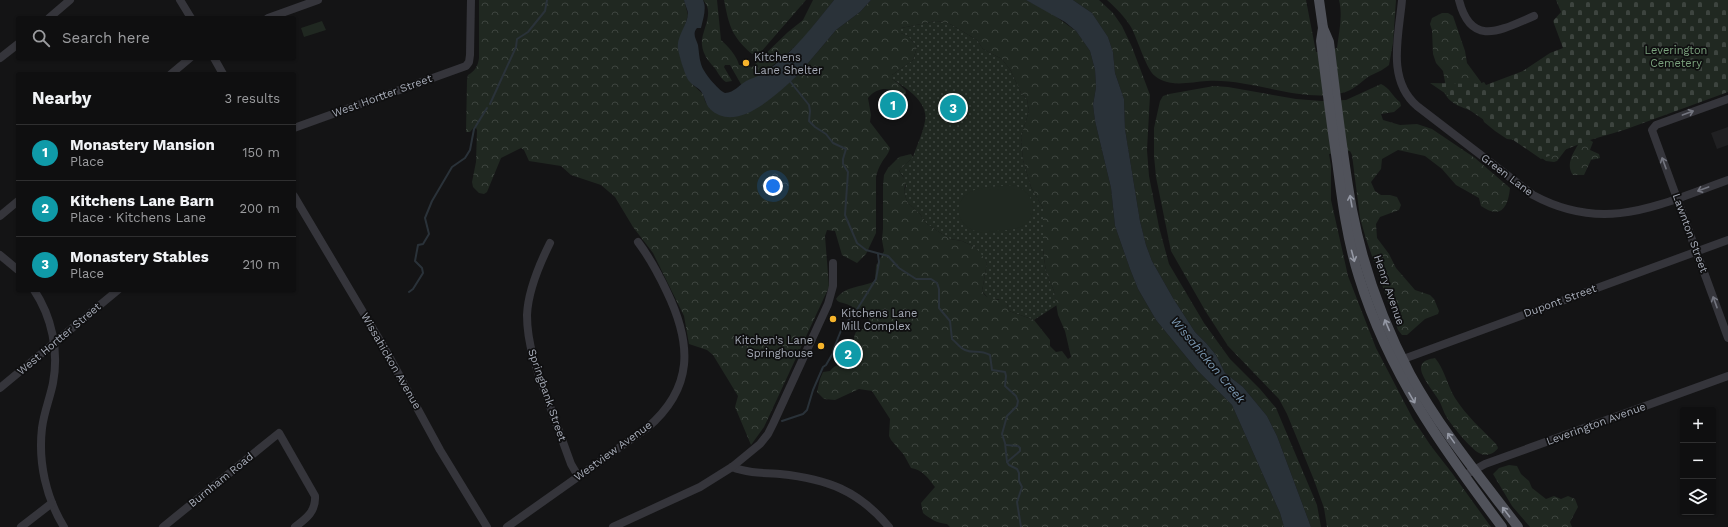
<!DOCTYPE html>
<meta charset="utf-8">
<style>
body{margin:0;font-family:"Work Sans",sans-serif;background:#1d1d1e;color:#f1f3f6}
.controls{position:absolute;right:12px;bottom:12px;display:grid;overflow:hidden;border-radius:4px;box-shadow:0 1px 3px #0004}
.controls button{width:36px;height:36px;display:grid;place-items:center;padding:0;border:0;border-bottom:1px solid #2f2f30;background:#0f0f10;color:#f1f3f6;font:20px sans-serif}
.you{position:absolute;left:773px;top:186px;width:14px;height:14px;margin:-10px;border:3px solid #fff;border-radius:50%;background:#1a73e8;box-shadow:0 0 0 6px #1a73e833}
.badge{display:grid;place-items:center;width:26px;height:26px;border-radius:50%;background:#1a73e8;color:#fff;font-size:13px;font-weight:700}
.pin{position:absolute;translate:-50% -50%;border:2px solid #fff;box-shadow:0 1px 4px #0006}
.list{margin:0;padding:0;list-style:none}
h2{display:flex;justify-content:space-between;align-items:center;height:52px;margin:0;padding:0 16px;font-size:17px}
h2 small{font-size:13px;font-weight:400;color:#9b9c9f}
.list li{display:grid;grid-template-columns:26px 1fr auto;gap:12px;align-items:center;box-sizing:border-box;height:56px;padding:0 16px;border-top:1px solid #2f2f30}
.list b{display:block;font-size:15px;white-space:nowrap}
.list p{margin:0;font-size:13px;white-space:nowrap;color:#9b9c9f}
.list em{font-size:13px;font-style:normal;color:#9b9c9f}
.icon{flex:none;width:22px;height:22px;fill:none;stroke:currentColor;stroke-width:2;stroke-linecap:round;stroke-linejoin:round}
.map{position:relative;flex:none;width:1728px;height:527px;overflow:hidden}
.search{position:absolute;background:#0f0f10;box-shadow:0 1px 3px #0004;left:16px;top:16px;width:280px;height:44px;display:flex;align-items:center;gap:10px;box-sizing:border-box;padding:0 14px;border-radius:4px;color:#9b9c9f;font-size:15px}
.panel{position:absolute;background:#0f0f10;box-shadow:0 1px 3px #0004;left:16px;top:72px;width:280px;height:220px;border-radius:4px}
.map>svg:first-child{display:block}
.built{fill:#202022}
.grass{fill:url(#grass-dots)}
.forest{fill:url(#forest-crowns)}
.cemetery{fill:url(#cemetery-stones)}
.garden{fill:#202821}
.water{fill:#2a3239}
.lines{fill:none;stroke-linecap:round;stroke-linejoin:round}
.stream{stroke:#2a3239;stroke-width:2}
.minor{stroke:#35353b;stroke-width:8}
.major{stroke:#50525a;stroke-width:10}
.oneway{stroke:#73757f}
.oneway2{stroke:#9498a4}
.poi-dot{fill:#f6b42b;stroke:#0f0f10;stroke-width:1.5}
.labels{text-anchor:middle;dominant-baseline:central;stroke-width:3.5;stroke-linejoin:round;paint-order:stroke}
.park-label{font-size:11px;fill:#7ba27e;stroke:#0f0f10}
.poi-label{font-size:11px;fill:#a5aab6;stroke:#0f0f10;text-anchor:start}
.street-label{font-size:11px;fill:#a5aab6;stroke:#0f0f10}
.water-label{font-size:12px;font-style:italic;fill:#7b98b2;stroke:#0f0f10}
</style>
<div class="map">
<svg width="1728" height="527" viewBox="0 0 1728 527">
<defs>
<pattern id="grass-dots" width="8" height="8" patternUnits="userSpaceOnUse"><rect width="8" height="8" fill="#202821"/><path d="M2 2h.1M6 6h.1" fill="none" stroke="#3d443f" stroke-width="1.8" stroke-linecap="round"/></pattern>
<pattern id="forest-crowns" width="20" height="18" patternUnits="userSpaceOnUse"><rect width="20" height="18" fill="#202821"/><path d="M2 6a3 3 0 1 1 6 0M12 15a3 3 0 1 1 6 0" fill="none" stroke="#3d443f"/></pattern>
<pattern id="cemetery-stones" width="16" height="16" patternUnits="userSpaceOnUse"><rect width="16" height="16" fill="#202821"/><path d="M2 7V4a2 2 0 0 1 4 0v3zM10 15v-3a2 2 0 0 1 4 0v3z" fill="#3d443f"/></pattern>
</defs>
<rect width="100%" height="100%" fill="#141415"/>
<polygon class="built" points="1728,127 1728,145 1717,149 1711,133"/>
<path class="grass" d="M936 21 945 22 952 25 977 40 983 49 1002 59 1011 71 1021 93 1027 99 1029 111 1021 137 1023 160 1031 187 1043 208V249L1046 272 1054 291 1057 305 1034 320 1009 311 1007 304 998 299 990 300 982 291 987 263 975 247 962 241 950 239 927 224 920 214 907 202 904 191 906 186 903 176 899 171C903 165 909 162 913 157 917 145 923 133 925 121 929 102 905 87 892 79V75L913 60 917 47 908 36 901 33V28Z"/>
<g class="forest">
<path d="M479 0H684L688 15 678 48 684 70 693 85 703 94 705 101 710 109 772 96 798 75 836 30 860 12 871 0H1026L1048 11 1076 31 1090 51 1095 70 1096 87 1093 105 1095 121 1111 188 1115 226 1130 269 1138 289 1156 320 1197 370 1232 405 1280 513 1284 527H950L947 524C937 523 930 519 923 513L921 503 935 487C928 478 923 470 911 468L904 455 891 440 889 436 890 419 872 391 859 389 835 400 824 399 817 392 820 379 823 372 830 371C837 362 851 362 854 355 858 346 850 341 857 330L863 329 870 325 869 318C860 311 850 304 839 302L836 299C846 285 861 288 875 281L876 266 884 251 882 240 883 229V185L884 175 888 168 899 157 911 154 913 157C909 162 903 165 899 171L906 181 904 191 907 202 920 214 927 224 950 239 962 241 975 247 981 254 987 263 982 291C987 300 993 299 1003 300L1007 304 1009 311 1034 320 1050 340V346L1056 352 1062 351 1068 359 1071 357 1065 331 1058 315 1054 291 1046 272 1043 249V208L1031 187 1023 160 1021 137 1029 111 1027 99 1021 93 1011 71 1002 59 983 49 977 40 952 25 945 22 936 21 901 28V33L908 36 917 47 913 60 892 75V79L899 84 906 91 905 95C891 88 879 85 868 98L871 115 870 122 890 148C888 155 885 157 882 162 879 167 877 172 876 177V233L866 254 857 263 842 255 835 231 827 230 825 236 829 287 764 427 751 445 735 407 738 396 713 355 707 350 689 344 684 316 653 253 633 227 615 197 601 185 571 175 561 166 529 161 524 150 521 148 501 158 487 192 484 194 479 193 473 187 472 182 476 162 477 130 475 126 470 132H466L467 80 468 75C475 71 478 66 479 58Z"/>
<path d="M703 0H717L721 40C728 46 737 56 739 65L752 67 788 32 803 20 813 0H834L803 39 780 60 754 79 745 82 742 86 730 65H725L724 67 732 81 726 82C720 78 718 72 714 67 708 61 703 54 702 45 700 32 716 13 703 0Z"/>
<path d="M724 0H806L761 52 752 54C731 36 729 25 724 0Z"/>
<polygon points="1073,0 1099,0 1113,13 1122,26 1132,47 1150,95 1147,150 1149,176 1159,227 1169,264 1204,323 1230,359 1260,389 1276,408 1317,505 1321,527 1311,527 1277,436 1267,416 1243,387 1225,373 1216,355 1206,343 1195,332 1173,298 1152,261 1146,245 1140,221 1125,129 1124,99 1115,73 1113,52 1108,37 1092,13"/>
<path d="M1107 0H1306L1316 52C1322 52 1332 51 1337 48 1339 31 1343 16 1339 0H1396L1393 43 1389 65C1382 71 1375 73 1368 77 1360 83 1352 91 1342 93 1300 103 1250 78 1207 81 1190 82 1169 88 1155 76 1146 69 1138 40 1131 27 1125 17 1116 8 1107 0Z"/>
<path d="M1442 13H1448L1453 16 1465 51 1467 63 1481 82 1482 86 1567 148 1557 161 1554 162 1546 161 1515 140 1507 139 1495 131 1484 122 1481 114C1466 108 1448 106 1443 89L1445 82 1443 71 1436 63 1433 54 1432 30 1430 24 1432 18Z"/>
<path d="M1381 84C1390 88 1392 96 1400 102L1401 106 1394 112 1381 114 1383 120 1400 125 1417 124 1432 129 1475 158 1510 188C1508 209 1500 219 1481 206L1479 198 1456 185 1442 169 1425 156 1398 150 1382 159 1381 169 1371 182 1375 191 1381 195H1390L1397 197 1401 205 1399 210 1380 217 1376 224 1377 238 1389 254 1396 268 1415 290 1430 295 1434 299 1439 311 1438 314 1425 319 1407 335H1402L1398 330 1366 239 1360 218 1352 155 1350 151 1329 154 1331 166V200L1348 276 1376 348 1413 419 1431 446 1452 473 1491 527H1327L1324 508 1314 480 1287 414 1279 399 1228 346 1206 312 1171 251 1156 177 1154 156V128L1160 101 1163 96 1169 94 1214 86 1228 87 1296 99 1322 101 1346 100Z"/>
<path d="M1590 140 1593 142 1590 150 1599 154 1600 158 1591 160 1584 175H1573C1565 164 1574 152 1580 141Z"/>
<path d="M1435 358C1444 368 1448 387 1455 398 1468 418 1480 427 1496 444L1498 448C1494 454 1486 457 1479 453 1471 449 1451 425 1446 416 1443 411 1442 405 1438 399 1434 392 1420 376 1421 367 1422 360 1430 359 1435 358Z"/>
<polygon points="1509,465 1517,466 1521,474 1529,481 1532,488 1546,499 1554,496 1561,499 1568,496 1575,499 1578,507 1570,522 1572,527 1530,527 1512,506 1493,474 1499,468"/>
</g>
<polygon class="cemetery" points="1556,0 1728,0 1728,92 1624,130 1590,140 1541,159 1430,83 1479,84 1484,82 1486,85 1523,71 1550,53 1563,48 1553,21 1561,12"/>
<g class="garden">
<polygon points="322,21 326,30 304,37 301,28"/>
<path d="M1012 185C1031 188 1042 212 1024 225 1015 231 999 230 988 232 962 235 947 206 970 192 981 186 999 187 1012 185Z"/>
</g>
<g class="water">
<path d="M684 0H703C707 8 703 19 701 28H697C692 34 696 39 698 45 699 51 699 58 701 64 703 72 718 90 725 93 735 92 738 86 746 81 752 78 759 76 765 72 793 53 813 26 834 0H871L860 12 836 30 798 75C779 92 737 135 710 109 705 104 705 96 700 90 697 87 692 85 689 81 685 76 679 55 678 49 676 37 687 26 688 14 688 10 685 5 684 0Z"/>
<polygon points="1026,0 1073,0 1092,13 1108,37 1113,52 1115,73 1124,99 1125,129 1140,221 1146,245 1152,261 1173,298 1195,332 1206,343 1216,355 1225,373 1243,387 1267,416 1277,436 1311,527 1284,527 1280,513 1232,405 1197,370 1156,320 1138,289 1130,269 1115,226 1111,188 1095,121 1093,105 1096,87 1095,70 1090,51 1076,31 1065,22"/>
</g>
<g class="lines">
<g class="stream">
<path d="M789 80 809 105 810 111 809 121 815 127 826 134 833 143 846 149 843 159V164L848 172 845 215 857 243 866 250 888 256 899 268 916 279H931L937 283 939 289V308L950 321 952 339C956 342 960 348 965 350 974 354 979 349 990 355L992 370 1005 372 1006 376 1005 386 1016 396 1018 401 1017 406 1007 416 1002 434 1005 443 1007 462 1009 465 1017 469 1019 473V481L1022 487 1017 502 1021 527"/>
<polyline points="490,104 516,47 517,39 528,32 545,11 547,0"/>
<polyline points="409,292 413,289 423,273 422,268 415,261 418,245 423,244 429,234 425,218 432,201 452,167 465,158 470,150 474,129 487,108"/>
<polyline points="782,421 803,414 807,410 813,390 823,367 826,365 833,353 834,348 842,328 856,311 876,279 879,262 878,254"/>
<polyline points="1006,445 1018,446 1020,448 1020,451 1007,462"/>
</g>
<g class="minor">
<polyline points="180,0 191,18"/>
<path d="M1402 0C1399 35 1386 79 1417 106L1533 195C1605 234 1658 205 1728 180"/>
<path d="M1459 0C1471 48 1501 30 1534 16"/>
<polyline points="49,18 70,0"/>
<polyline points="268,18 318,0"/>
<polyline points="0,58 18,44"/>
<polyline points="214,58 223,74"/>
<polyline points="171,74 190,58"/>
<polyline points="1728,99 1656,125 1652,130 1728,338"/>
<polyline points="294,128 466,66 469,62 470,55 471,0"/>
<polyline points="294,196 385,349 440,450 487,527"/>
<polyline points="0,216 18,201"/>
<path d="M550 243C539 265 528 291 527 315 527 344 537 371 547 398 555 420 563 442 571 464L578 476"/>
<polyline points="0,255 18,270"/>
<path d="M34 290C52 317 59 351 53 383 50 398 44 412 42 428 38 462 46 498 64 527"/>
<polyline points="1398,361 1728,240"/>
<polyline points="0,388 118,290"/>
<path d="M732 467C747 473 764 473 780 474 827 479 858 490 889 527"/>
<polyline points="1465,475 1485,464 1728,376"/>
<polyline points="21,527 52,503"/>
<path d="M163 527 279 433 315 496C316 511 307 518 295 527"/>
<path d="M507 527 647 428C694 388 692 344 667 292 659 275 650 258 638 242"/>
<polyline points="613,527 700,487 732,467 760,444 768,434 773,424 828,304 833,286 833,263"/>
</g>
<g class="major">
<path d="M1319 0 1323 28 1329 42C1336 98 1342 154 1352 210 1363 267 1383 323 1410 374 1440 429 1480 477 1518 527"/>
<path d="M1323 28 1321 41C1326 81 1331 121 1337 161 1342 200 1347 239 1359 277 1389 374 1442 447 1502 527"/>
</g>
</g>
<defs><path id="oneway-shaft" d="M-6 0H5M1.5-3L5.5 0L1.5 3" fill="none" stroke-width="1.6" stroke-linecap="round" stroke-linejoin="round"/></defs>
<g class="oneway">
<use href="#oneway-shaft" transform="translate(1688 113) rotate(-20)"/>
<use href="#oneway-shaft" transform="translate(1664 163) rotate(-110)"/>
<use href="#oneway-shaft" transform="translate(1703 189) rotate(160)"/>
<use href="#oneway-shaft" transform="translate(1715 302) rotate(-110)"/>
</g>
<g class="oneway2">
<use href="#oneway-shaft" transform="translate(1351 201) rotate(-100)"/>
<use href="#oneway-shaft" transform="translate(1353 256) rotate(75)"/>
<use href="#oneway-shaft" transform="translate(1387 325) rotate(-113)"/>
<use href="#oneway-shaft" transform="translate(1412 398) rotate(60)"/>
<use href="#oneway-shaft" transform="translate(1451 438) rotate(-125)"/>
<use href="#oneway-shaft" transform="translate(1506 512) rotate(-127)"/>
</g>
<g class="poi-dot">
<circle cx="746" cy="63" r="4"/>
<circle cx="833" cy="319" r="4"/>
<circle cx="821" cy="346" r="4"/>
</g>
<g class="labels">
<g class="park-label">
<text x="1676" y="50">Leverington<tspan x="1676" dy="13">Cemetery</tspan></text>
</g>
<g class="poi-label">
<text x="754" y="57">Kitchens<tspan x="754" dy="13">Lane Shelter</tspan></text>
<text x="841" y="313">Kitchens Lane<tspan x="841" dy="13">Mill Complex</tspan></text>
<text x="813" y="340" text-anchor="end">Kitchen's Lane<tspan x="813" dy="13">Springhouse</tspan></text>
</g>
<g class="street-label">
<text transform="translate(382 96) rotate(-20)">West Hortter Street</text>
<text transform="translate(1507 175) rotate(37)">Green Lane</text>
<text transform="translate(1690 233) rotate(70)">Lawnton Street</text>
<text transform="translate(1389 290) rotate(71)">Henry Avenue</text>
<text transform="translate(1560 301) rotate(-20)">Dupont Street</text>
<text transform="translate(59 339) rotate(-40)">West Hortter Street</text>
<text transform="translate(391 361) rotate(60)">Wissahickon Avenue</text>
<text transform="translate(547 395) rotate(71)">Springbank Street</text>
<text transform="translate(1596 424) rotate(-20)">Leverington Avenue</text>
<text transform="translate(613 451) rotate(-36)">Westview Avenue</text>
<text transform="translate(221 480) rotate(-39)">Burnham Road</text>
</g>
<g class="water-label">
<text transform="translate(1208 360) rotate(50)">Wissahickon Creek</text>
</g>
</g>
</svg>
<div class="controls">
<button>+</button>
<button>−</button>
<button><svg class="icon" aria-label="layers" viewBox="0 0 24 24"><path d="M12 4l9 5-9 5-9-5zM3 14l9 5 9-5"/></svg></button>
</div>
<div class="you"></div>
<div class="pin badge" style="left:893px;top:105px;background:#0f9aa8">1</div>
<div class="pin badge" style="left:848px;top:354px;background:#0f9aa8">2</div>
<div class="pin badge" style="left:953px;top:108px;background:#0f9aa8">3</div>
<div class="search"><svg class="icon" aria-label="search" viewBox="0 0 24 24"><circle cx="10" cy="10" r="6"/><path d="M15 15l6 6"/></svg>Search here</div>
<section class="panel">
<h2>Nearby<small>3 results</small></h2>
<ul class="list">
<li><span class="badge" style="background:#0f9aa8">1</span><div><b>Monastery Mansion</b><p>Place</p></div><em>150 m</em></li>
<li><span class="badge" style="background:#0f9aa8">2</span><div><b>Kitchens Lane Barn</b><p>Place · Kitchens Lane</p></div><em>200 m</em></li>
<li><span class="badge" style="background:#0f9aa8">3</span><div><b>Monastery Stables</b><p>Place</p></div><em>210 m</em></li>
</ul>
</section>
</div>
